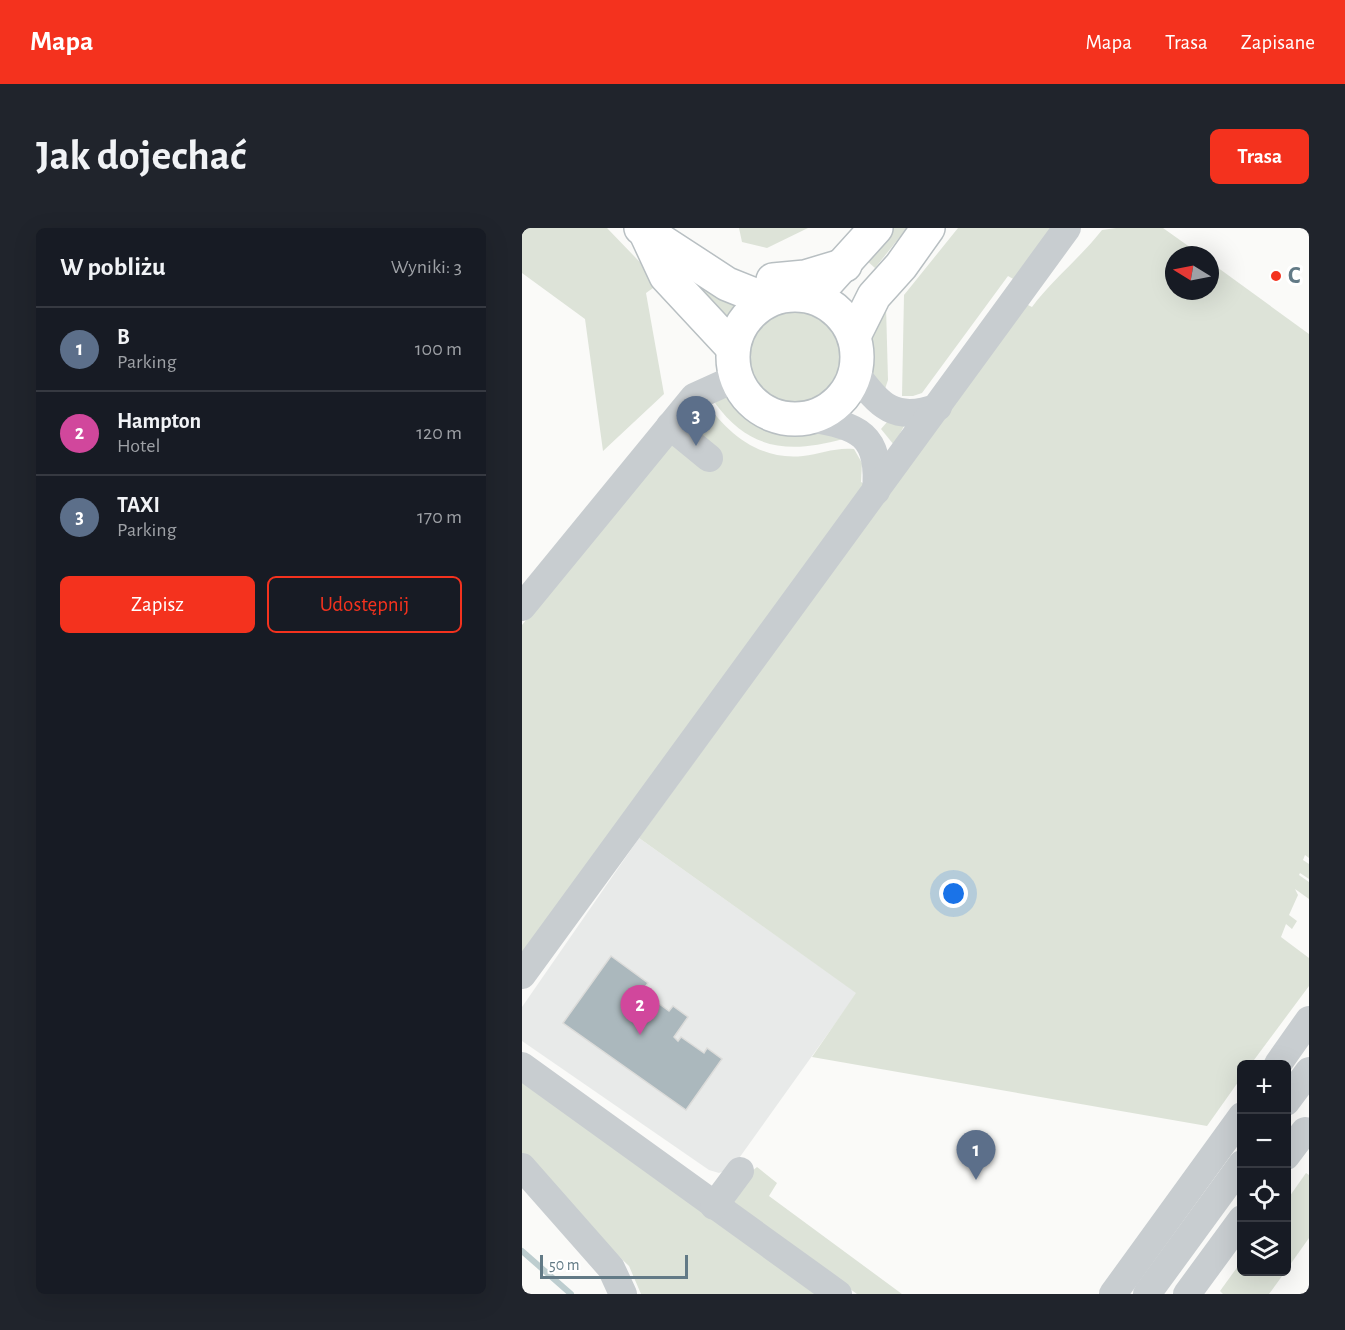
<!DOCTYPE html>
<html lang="pl">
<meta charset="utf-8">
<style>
body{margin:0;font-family:"Alegreya Sans",sans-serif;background:#20242c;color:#f1f3f6}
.controls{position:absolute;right:18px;bottom:18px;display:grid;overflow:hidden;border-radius:9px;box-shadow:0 6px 24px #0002}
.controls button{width:54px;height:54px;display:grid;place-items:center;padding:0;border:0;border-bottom:2px solid #363941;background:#171b24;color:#f1f3f6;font:30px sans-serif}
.compass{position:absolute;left:643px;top:18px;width:54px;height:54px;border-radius:50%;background:#171b24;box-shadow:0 6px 24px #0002;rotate:280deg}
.scale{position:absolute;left:18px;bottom:15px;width:148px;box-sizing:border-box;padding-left:6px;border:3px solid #627a86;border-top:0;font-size:16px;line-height:21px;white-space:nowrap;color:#627a86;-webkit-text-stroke:4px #fff;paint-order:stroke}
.you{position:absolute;left:432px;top:666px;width:21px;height:21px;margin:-15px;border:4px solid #fff;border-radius:50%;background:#1a73e8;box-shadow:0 0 0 9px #1a73e833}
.badge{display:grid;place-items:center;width:39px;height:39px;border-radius:50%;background:#f4321e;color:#fff;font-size:20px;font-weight:700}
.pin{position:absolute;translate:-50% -50px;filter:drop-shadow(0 2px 3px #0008)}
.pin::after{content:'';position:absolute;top:32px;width:21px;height:18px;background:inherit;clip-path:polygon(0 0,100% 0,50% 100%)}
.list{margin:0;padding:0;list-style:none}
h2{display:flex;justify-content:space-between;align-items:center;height:78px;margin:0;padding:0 24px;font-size:26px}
h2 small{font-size:20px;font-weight:400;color:#9ea1a6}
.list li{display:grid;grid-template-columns:39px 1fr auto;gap:18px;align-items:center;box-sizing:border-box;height:84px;padding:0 24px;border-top:2px solid #363941}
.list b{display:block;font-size:22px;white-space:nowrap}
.list p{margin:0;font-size:20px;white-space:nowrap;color:#9ea1a6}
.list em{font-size:20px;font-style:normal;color:#9ea1a6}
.actions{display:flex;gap:12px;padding:18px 24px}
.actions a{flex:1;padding:14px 0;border:2px solid #f4321e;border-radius:9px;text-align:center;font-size:21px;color:#f4321e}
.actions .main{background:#f4321e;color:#fff}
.icon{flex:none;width:33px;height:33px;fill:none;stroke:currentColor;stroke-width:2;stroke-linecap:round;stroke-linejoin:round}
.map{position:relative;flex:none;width:787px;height:1066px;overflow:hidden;border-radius:9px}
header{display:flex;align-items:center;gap:36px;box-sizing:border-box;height:84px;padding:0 30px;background:#f4321e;color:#fff}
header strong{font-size:28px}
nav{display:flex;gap:33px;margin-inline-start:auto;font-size:21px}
.intro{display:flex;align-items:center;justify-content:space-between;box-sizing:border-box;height:144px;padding:0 36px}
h1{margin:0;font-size:42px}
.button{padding:15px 27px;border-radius:9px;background:#f4321e;color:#fff;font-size:21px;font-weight:700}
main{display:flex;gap:36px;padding:0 36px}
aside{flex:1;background:#171b24;border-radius:9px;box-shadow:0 6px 24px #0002}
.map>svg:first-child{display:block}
.built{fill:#e8eae9}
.green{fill:#dde3d8}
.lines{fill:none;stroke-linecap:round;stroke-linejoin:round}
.stream{stroke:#bdcdcf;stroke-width:6}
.building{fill:#abb8bd;stroke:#dcdcda;stroke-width:1.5}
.major-casing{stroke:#b8bfc2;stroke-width:36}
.minor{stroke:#c8cdd0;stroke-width:28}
.major{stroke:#fff;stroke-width:33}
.poi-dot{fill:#f4321e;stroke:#fff;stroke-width:2}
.labels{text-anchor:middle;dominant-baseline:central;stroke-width:6;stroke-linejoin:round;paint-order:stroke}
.poi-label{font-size:24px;font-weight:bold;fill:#627a86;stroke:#fff;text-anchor:start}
</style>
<header>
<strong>Mapa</strong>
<nav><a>Mapa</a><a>Trasa</a><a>Zapisane</a></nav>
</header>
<div class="intro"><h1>Jak dojechać</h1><a class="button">Trasa</a></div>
<main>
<aside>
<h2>W pobliżu<small>Wyniki: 3</small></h2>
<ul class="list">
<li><span class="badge" style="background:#5c6f8a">1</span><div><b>B</b><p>Parking</p></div><em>100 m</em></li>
<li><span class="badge" style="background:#d1479c">2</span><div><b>Hampton</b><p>Hotel</p></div><em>120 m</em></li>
<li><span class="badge" style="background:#5c6f8a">3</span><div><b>TAXI</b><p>Parking</p></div><em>170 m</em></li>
</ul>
<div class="actions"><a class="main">Zapisz</a><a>Udostępnij</a></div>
</aside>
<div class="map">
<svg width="787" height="1066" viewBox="0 0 787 1066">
<rect width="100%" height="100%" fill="#fafaf8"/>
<polygon class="built" points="117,610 335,765 210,940 197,945 187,942 0,813 0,779"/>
<g class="green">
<polygon points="0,0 85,0 138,55 124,65 142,166 81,223 63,91 0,45"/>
<polygon points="217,0 286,0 245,20 220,14"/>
<polygon points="371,0 385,0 353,40 344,32"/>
<polygon points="436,0 531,0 493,52 486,48 400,165 391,168 380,168 382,67"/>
<path d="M594 0H641L679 27H652V63H688V34L787 106V630L783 627 781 632 787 636V651L778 645 777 647 787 654V671L773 661 776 667 767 687 775 693 770 701 764 696 759 709 787 730V758L729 836H720L719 850 685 898 290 829 334 765 117 610 504 76 510 79C531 51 558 30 580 2Z"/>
<polygon points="154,39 212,78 200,97"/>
<polygon points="364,78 366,152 362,164 350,148 348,107"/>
<circle cx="272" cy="128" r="46"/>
<path d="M205 164 218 181 239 197 270 204 295 200 321 211C267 226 227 222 193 175Z"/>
<path d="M181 170C203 204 237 233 281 228 298 226 314 219 332 221L340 235 339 254 345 257 0 734V397Z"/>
<polygon points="365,194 382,198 372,217 359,201"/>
<polygon points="0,852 296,1066 119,1066 107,1038 66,999 0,926"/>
<polygon points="235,939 255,955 247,968 380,1066 335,1066 214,979 210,973 224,948"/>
<polygon points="784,945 787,947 787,1010 765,1041 765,972"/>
<polygon points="719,1034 720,1044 763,1044 747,1066 701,1066 698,1063"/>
</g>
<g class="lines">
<polyline class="stream" points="0,1023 49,1066"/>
</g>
<polygon class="building" points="89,728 126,755 117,768 122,771 125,767 147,783 151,778 166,789 152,809 156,813 159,809 182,825 185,820 200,831 164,882 41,795"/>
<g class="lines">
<g class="major-casing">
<g id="major">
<polyline points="119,0 205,56 245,72"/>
<polyline points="124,5 144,48 211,120"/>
<polyline points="251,52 283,49 323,37"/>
<polyline points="306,53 354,0"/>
<circle cx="273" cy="129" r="62"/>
<polyline points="332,108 352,68 379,38 406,0"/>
</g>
</g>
<g class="minor">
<path d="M333 144C357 178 373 195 416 179"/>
<path d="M286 190C337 198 359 206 354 263"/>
<polyline points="148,198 187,230"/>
<polyline points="0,379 172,169 214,150"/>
<polyline points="0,747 545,0"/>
<polyline points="756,836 787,792"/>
<polyline points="0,838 316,1066"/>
<polyline points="764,874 787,843"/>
<polyline points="764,928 783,903"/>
<polyline points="0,939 89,1040 101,1066"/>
<polyline points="192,978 218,943"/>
<polyline points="591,1066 720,888"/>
<polyline points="625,1066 720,936"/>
<polyline points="665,1066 720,991"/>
</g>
<use href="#major" class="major"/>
</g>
<circle class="poi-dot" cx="754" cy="48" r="6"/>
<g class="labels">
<g class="poi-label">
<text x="766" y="48">C</text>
</g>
</g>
</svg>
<div class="controls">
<button>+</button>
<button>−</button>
<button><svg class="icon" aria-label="locate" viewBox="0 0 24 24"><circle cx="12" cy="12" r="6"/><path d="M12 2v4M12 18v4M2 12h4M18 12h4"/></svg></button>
<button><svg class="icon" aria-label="layers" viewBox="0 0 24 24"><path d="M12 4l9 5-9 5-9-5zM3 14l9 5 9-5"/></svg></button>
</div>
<svg class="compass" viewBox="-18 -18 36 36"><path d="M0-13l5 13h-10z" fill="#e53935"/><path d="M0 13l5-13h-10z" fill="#9ea1a6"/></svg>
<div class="scale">50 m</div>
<div class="you"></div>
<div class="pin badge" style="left:454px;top:952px;background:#5c6f8a">1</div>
<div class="pin badge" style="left:118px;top:807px;background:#d1479c">2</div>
<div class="pin badge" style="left:174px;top:218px;background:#5c6f8a">3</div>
</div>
</main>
